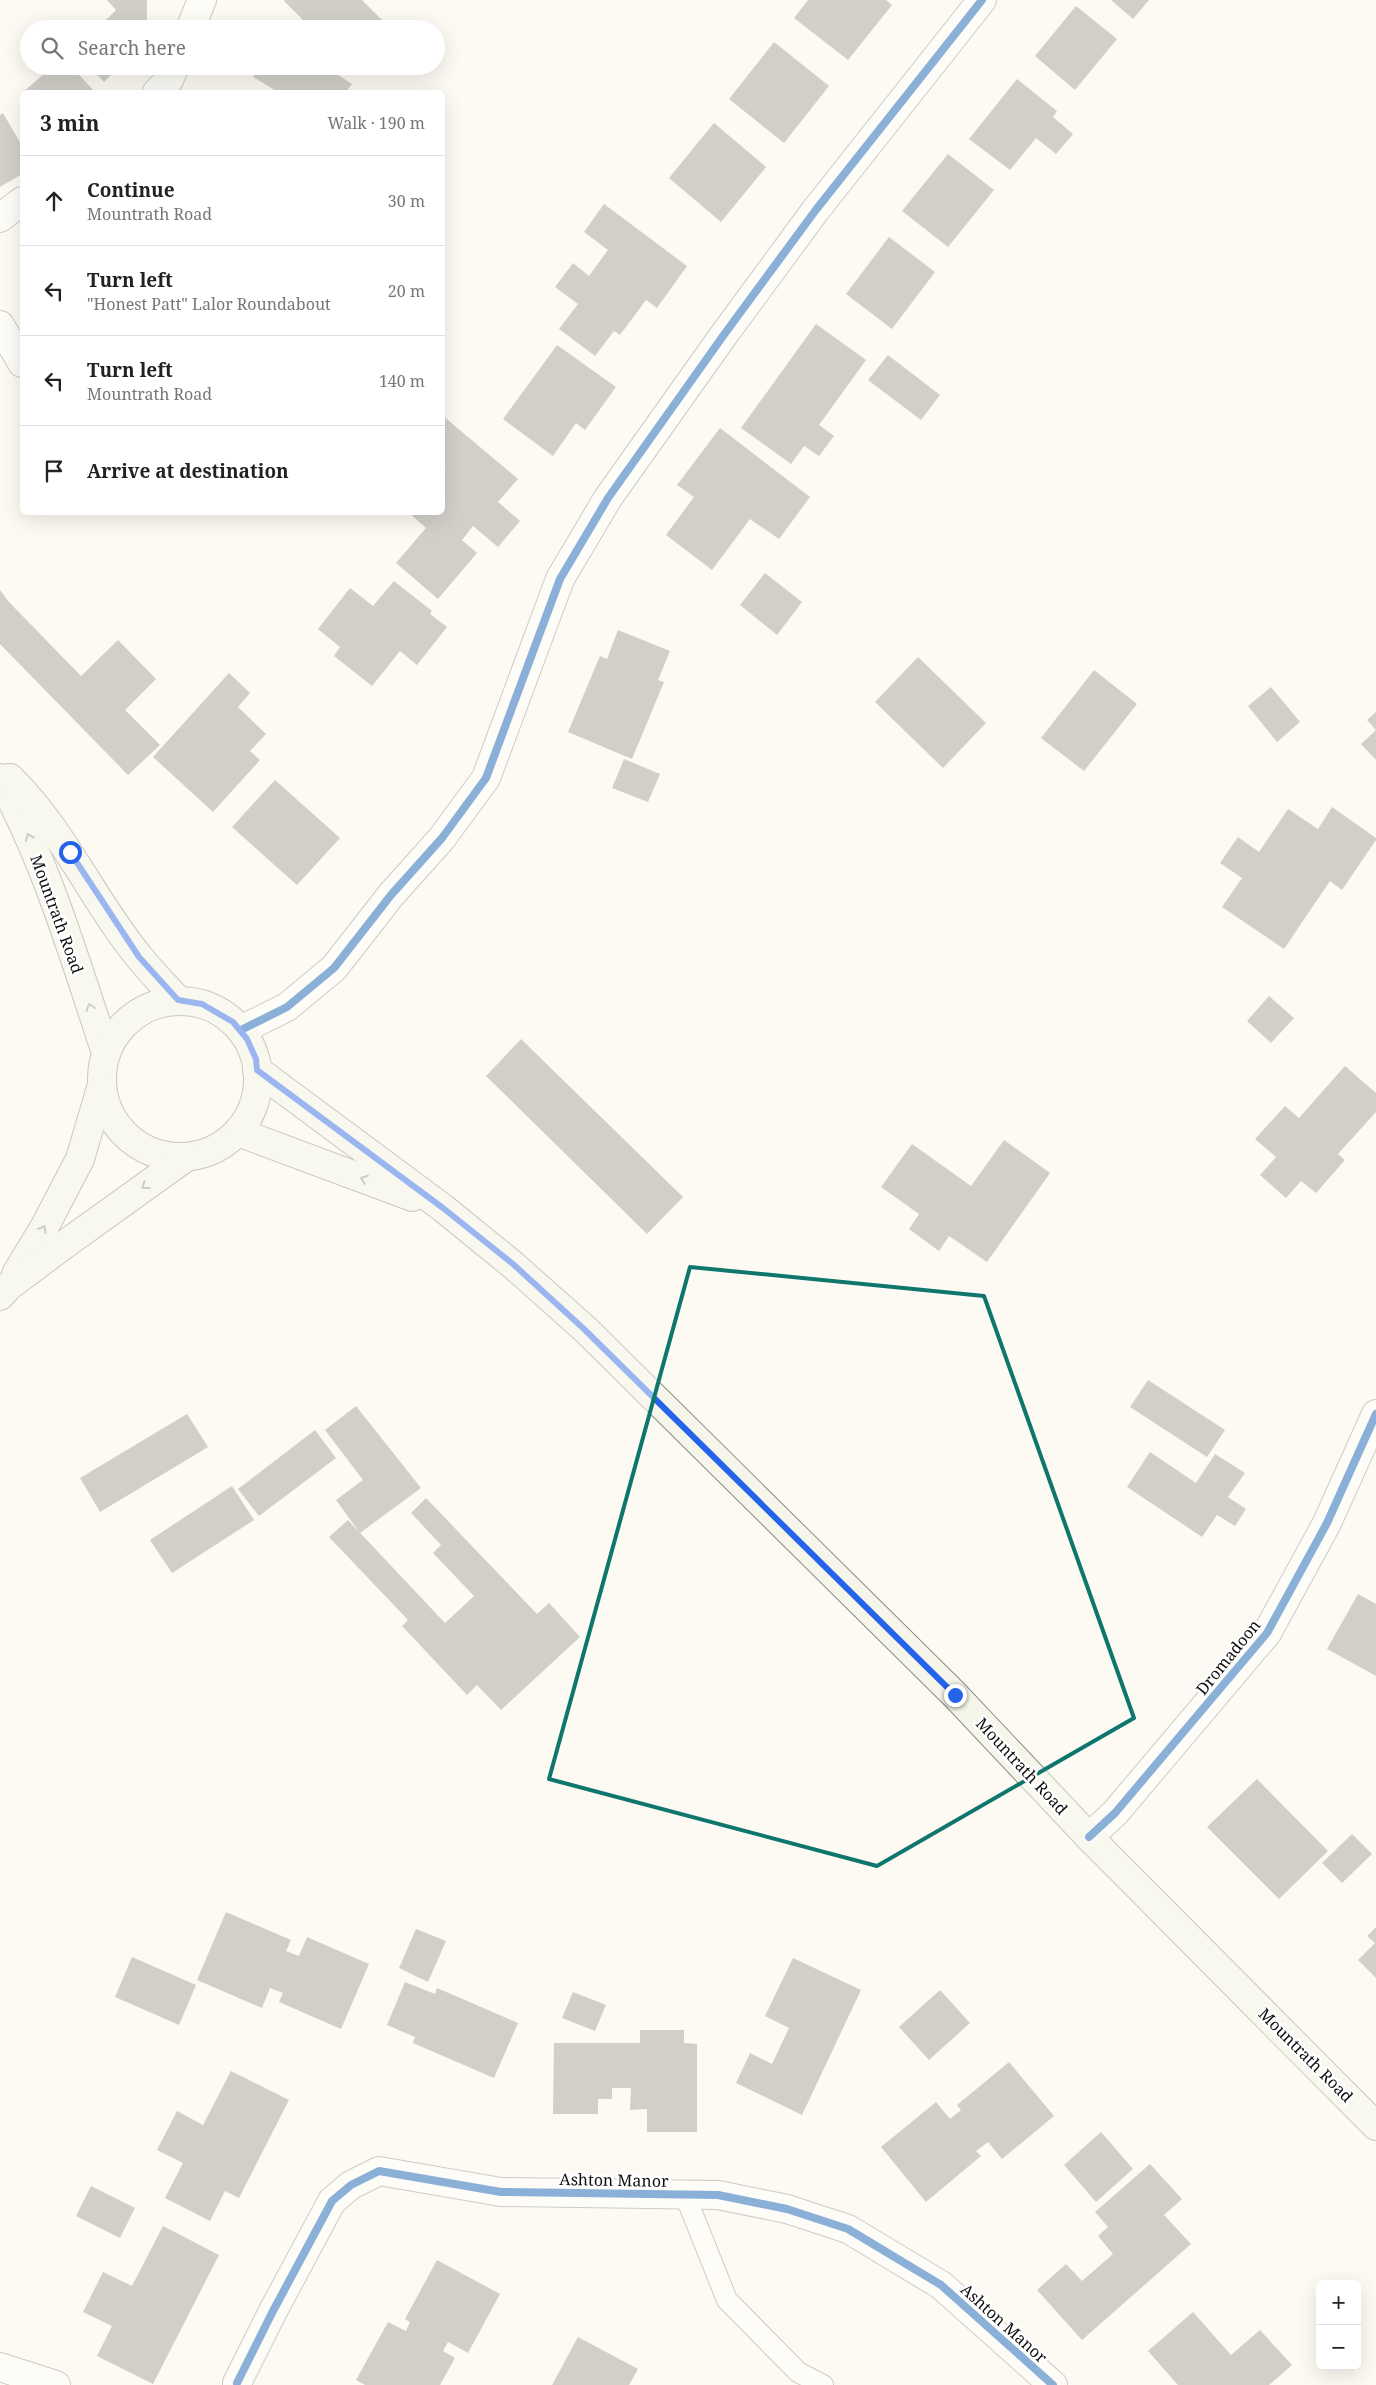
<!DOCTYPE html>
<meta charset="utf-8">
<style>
body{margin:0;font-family:"Noto Serif",serif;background:#f2f2f2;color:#222}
.controls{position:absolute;right:15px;bottom:15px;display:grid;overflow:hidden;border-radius:8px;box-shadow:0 5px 20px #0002}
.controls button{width:45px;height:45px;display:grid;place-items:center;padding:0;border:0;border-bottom:1px solid #e0e0e0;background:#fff;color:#222;font:25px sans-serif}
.stop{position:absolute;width:15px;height:15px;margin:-11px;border:4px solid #2563eb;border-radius:50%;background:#fff}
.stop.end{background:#2563eb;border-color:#fff;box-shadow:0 1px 5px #0008}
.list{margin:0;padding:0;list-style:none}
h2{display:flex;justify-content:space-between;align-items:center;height:65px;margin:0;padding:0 20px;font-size:21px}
h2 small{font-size:16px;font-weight:400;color:#767676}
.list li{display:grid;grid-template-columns:32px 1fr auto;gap:15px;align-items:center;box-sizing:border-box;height:90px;padding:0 20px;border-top:1px solid #e0e0e0}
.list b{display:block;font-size:19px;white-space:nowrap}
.list p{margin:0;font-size:16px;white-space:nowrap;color:#767676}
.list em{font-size:16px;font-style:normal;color:#767676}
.icon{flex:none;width:28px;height:28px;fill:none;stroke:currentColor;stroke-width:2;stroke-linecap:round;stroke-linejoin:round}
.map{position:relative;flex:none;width:1376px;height:2385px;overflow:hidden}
.search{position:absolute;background:#fff;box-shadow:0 5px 20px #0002;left:20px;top:20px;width:425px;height:55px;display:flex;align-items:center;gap:12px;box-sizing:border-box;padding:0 18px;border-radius:28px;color:#767676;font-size:19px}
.panel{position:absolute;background:#fff;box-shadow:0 5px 20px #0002;left:20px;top:90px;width:425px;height:425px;border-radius:8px}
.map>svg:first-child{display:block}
.building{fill:#9f9c98}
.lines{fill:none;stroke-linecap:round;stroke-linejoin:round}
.service-casing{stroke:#959491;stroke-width:22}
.minor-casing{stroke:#959491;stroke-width:30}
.secondary-casing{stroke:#8c8b87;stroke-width:30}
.service{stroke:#fffefd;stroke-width:20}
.minor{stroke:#fffefd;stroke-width:28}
.secondary{stroke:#f5f5ea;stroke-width:28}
.cycleway-casing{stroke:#fff;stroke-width:11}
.cycleway{stroke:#0057b8;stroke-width:8}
.oneway{stroke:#999992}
.route{stroke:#2563eb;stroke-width:6}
.marked{fill:none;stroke:#0f766e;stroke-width:4;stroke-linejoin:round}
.labels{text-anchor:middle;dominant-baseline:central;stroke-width:5;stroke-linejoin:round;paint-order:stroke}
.street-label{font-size:16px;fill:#0e0e0e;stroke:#fff}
</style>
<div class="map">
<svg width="1376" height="2385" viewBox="0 0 1376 2385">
<rect width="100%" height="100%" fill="#fcfaf2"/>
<g class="building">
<polygon points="107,0 147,0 147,29 97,29 116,10"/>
<polygon points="285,0 362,0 383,21 375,29 312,29 284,1"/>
<polygon points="808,0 886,0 892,5 848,60 794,18"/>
<polygon points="1111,0 1149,0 1133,19"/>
<polygon points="1076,6 1117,39 1075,90 1035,56"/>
<polygon points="774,42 829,86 784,143 729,99"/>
<polygon points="53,66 71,66 95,92 23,92"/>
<polygon points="89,66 120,66 104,82"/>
<polygon points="260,66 324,66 352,84 346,92 278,92 253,77"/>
<polygon points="1017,79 1057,111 1053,117 1073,134 1056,154 1036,138 1010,170 969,139"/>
<polygon points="3,113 22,146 22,174 0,187 0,115"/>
<polygon points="714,123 766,167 721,222 669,178"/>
<polygon points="948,154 994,190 948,247 902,211"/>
<polygon points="604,204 687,266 657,308 646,300 620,335 614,331 595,356 559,329 578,304 555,287 573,263 589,276 608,250 584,232"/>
<polygon points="889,237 935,272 892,329 846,294"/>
<polygon points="816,324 866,360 819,425 834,436 819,456 804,446 791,464 741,428"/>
<polygon points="557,345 616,387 585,430 576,423 553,456 503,419"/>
<polygon points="888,355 940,395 921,420 868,380"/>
<polygon points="442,415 518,479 498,502 520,521 498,547 473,526 462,540 477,553 438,599 396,563 426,528 408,512 442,512 442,472 446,468 442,465"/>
<polygon points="720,428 810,497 779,539 750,519 712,570 666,535 694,497 677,485"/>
<polygon points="765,573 802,602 777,635 740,605"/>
<polygon points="394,581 432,611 430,614 447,627 417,665 400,651 372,686 334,656 340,647 318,629 350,588 373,606"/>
<polygon points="0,590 9,602 81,676 118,640 156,679 125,710 160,745 128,775 0,644"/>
<polygon points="618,630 670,651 658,680 664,682 632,759 568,732 600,656 607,659"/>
<polygon points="918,657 986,723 943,768 875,702"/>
<polygon points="1094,670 1137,704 1084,771 1041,738"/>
<polygon points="229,673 250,693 238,707 266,734 250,751 260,760 213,812 153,757"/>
<polygon points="1271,687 1300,722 1277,742 1248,706"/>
<polygon points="1376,712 1376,730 1367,720"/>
<polygon points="1376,730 1376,760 1361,744"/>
<polygon points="624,759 660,774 648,802 612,788"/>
<polygon points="275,780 340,838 297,885 232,827"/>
<polygon points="1332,807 1376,838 1376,840 1342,890 1330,881 1284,949 1222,907 1242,878 1220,863 1238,837 1259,852 1288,809 1318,829"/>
<polygon points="1269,996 1294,1018 1271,1043 1247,1021"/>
<polygon points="521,1039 683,1197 647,1234 486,1076"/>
<polygon points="1345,1066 1376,1093 1376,1112 1338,1154 1345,1160 1316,1193 1301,1181 1286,1198 1260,1175 1276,1157 1255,1139 1285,1106 1299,1118"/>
<polygon points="1004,1140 1050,1173 987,1262 949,1236 939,1251 909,1229 919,1214 881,1187 912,1144 971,1186"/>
<polygon points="1148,1380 1225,1430 1207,1457 1130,1407"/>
<polygon points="356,1406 421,1488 360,1533 336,1500 363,1480 325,1430"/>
<polygon points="187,1414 208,1447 100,1512 80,1478"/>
<polygon points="315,1430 336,1458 259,1516 238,1489"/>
<polygon points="1150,1452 1196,1483 1215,1454 1245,1473 1228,1497 1246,1509 1235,1526 1217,1515 1202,1537 1127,1487"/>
<polygon points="232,1486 254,1520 172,1573 150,1540"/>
<polygon points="426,1498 537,1614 549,1603 580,1637 501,1710 477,1685 467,1695 402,1626 408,1620 329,1537 348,1520 445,1623 474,1596 433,1553 441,1545 411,1513"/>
<polygon points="1358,1594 1376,1604 1376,1676 1327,1649"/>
<polygon points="1257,1779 1328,1851 1279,1899 1207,1827"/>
<polygon points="1352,1834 1372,1854 1342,1883 1322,1863"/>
<polygon points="226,1912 291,1940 286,1951 299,1956 307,1937 369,1964 341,2029 279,2002 283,1993 270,1988 262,2008 197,1980"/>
<polygon points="1376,1927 1376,1978 1358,1960 1375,1943 1367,1936"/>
<polygon points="416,1929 446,1941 428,1982 399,1968"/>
<polygon points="132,1957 196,1985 179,2025 115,1997"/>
<polygon points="793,1958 861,1990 802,2115 736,2083 750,2053 772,2064 789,2028 765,2016"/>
<polygon points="405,1982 435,1994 437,1988 518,2023 494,2078 413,2043 415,2037 387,2025"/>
<polygon points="940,1990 970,2023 929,2060 899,2027"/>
<polygon points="573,1992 606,2005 595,2031 562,2018"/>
<polygon points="640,2030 684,2030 684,2043 697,2044 697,2132 647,2132 647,2109 630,2110 631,2088 612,2088 612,2099 598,2099 598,2114 553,2114 554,2043 640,2043"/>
<polygon points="1009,2062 1054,2116 1002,2159 988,2142 976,2151 981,2156 926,2202 881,2147 936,2102 950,2119 961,2110 957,2105"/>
<polygon points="231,2071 289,2100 239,2198 225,2191 210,2221 165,2198 183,2163 157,2150 177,2111 203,2125"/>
<polygon points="1101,2132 1133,2169 1096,2202 1064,2165"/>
<polygon points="1150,2164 1182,2199 1164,2215 1191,2244 1082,2340 1037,2290 1066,2264 1082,2281 1113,2254 1098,2236 1108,2227 1095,2212"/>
<polygon points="91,2186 135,2208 120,2238 76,2216"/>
<polygon points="163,2226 219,2255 153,2384 97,2356 112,2326 83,2312 103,2272 132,2286"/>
<polygon points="437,2260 500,2294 468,2353 448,2342 443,2351 455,2358 440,2385 365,2385 356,2380 388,2322 406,2331 410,2322 405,2319"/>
<polygon points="1193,2312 1231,2355 1260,2330 1292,2365 1269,2385 1178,2385 1148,2351"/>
<polygon points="578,2337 638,2369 629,2385 552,2385"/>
</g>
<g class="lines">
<g class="service-casing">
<polyline id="service" points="685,2195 727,2300 798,2372 823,2385"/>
</g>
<g class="minor-casing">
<g id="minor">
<polyline points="190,29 202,0"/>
<polyline points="157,92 169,80 175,66"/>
<polyline points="0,218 22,201"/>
<polyline points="0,325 22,363"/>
<polyline points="241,1030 287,1007 334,968 391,895 442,838 486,778 560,579 608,498 723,336 815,211 982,0"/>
<polyline points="1089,1837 1115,1813 1267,1633 1327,1523 1376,1414"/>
<polyline points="0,2367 56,2385"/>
<polyline points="237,2383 273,2311 332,2201 351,2185 379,2171 501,2192 718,2195 787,2209 848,2229 941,2285 1053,2385"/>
</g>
</g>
<g class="secondary-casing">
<g id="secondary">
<path d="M0 778C47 864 75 960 106 1053"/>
<path d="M10 778C65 832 92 900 140 958 152 973 165 986 178 1000"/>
<circle cx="180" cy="1079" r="78"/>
<polyline points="257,1070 443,1208 513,1265 585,1329 955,1695 1089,1837 1376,2126"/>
<polyline points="238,1132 412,1197"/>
<polyline points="16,1274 45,1226 80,1159 101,1088"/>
<polyline points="0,1296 9,1286 68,1242 185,1158"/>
</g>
</g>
<use href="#service" class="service"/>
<use href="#minor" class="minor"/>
<use href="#secondary" class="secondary"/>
<g class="cycleway-casing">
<g id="cycleway">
<polyline points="241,1030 287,1007 334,968 391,895 442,838 486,778 560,579 608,498 723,336 815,211 982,0"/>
<polyline points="1089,1837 1115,1813 1267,1633 1327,1523 1376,1414"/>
<polyline points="237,2383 273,2311 332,2201 351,2185 379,2171 501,2192 718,2195 787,2209 848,2229 941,2285 1053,2385"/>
</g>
</g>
<use href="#cycleway" class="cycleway"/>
</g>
<defs><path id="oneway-chevron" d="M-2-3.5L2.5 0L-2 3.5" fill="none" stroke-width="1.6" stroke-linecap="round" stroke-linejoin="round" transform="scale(1.25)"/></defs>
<g class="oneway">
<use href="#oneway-chevron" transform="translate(29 837) rotate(-113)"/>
<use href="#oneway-chevron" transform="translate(90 1007) rotate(-108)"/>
<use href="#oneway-chevron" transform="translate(364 1179) rotate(-159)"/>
<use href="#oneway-chevron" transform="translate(145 1186) rotate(144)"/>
<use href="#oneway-chevron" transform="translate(43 1229) rotate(-60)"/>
</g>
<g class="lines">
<polyline class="route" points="70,852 139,957 178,1000 202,1004 233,1022 247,1039 256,1059 257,1070 443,1208 513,1264 584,1329 955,1695"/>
</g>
<path d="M0 0H1376V2385H0ZM690 1267 984 1296 1134 1718 877 1866 549 1779Z" fill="#fcfaf2" fill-opacity=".55" fill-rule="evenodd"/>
<path class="marked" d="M690 1267 984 1296 1134 1718 877 1866 549 1779Z"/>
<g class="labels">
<g class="street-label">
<text transform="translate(57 914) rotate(70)">Mountrath Road</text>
<text transform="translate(1228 1657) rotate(-51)">Dromadoon</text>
<text transform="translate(1022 1766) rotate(47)">Mountrath Road</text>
<text transform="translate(1306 2055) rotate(45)">Mountrath Road</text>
<text transform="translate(614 2180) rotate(1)">Ashton Manor</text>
<text transform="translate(1004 2323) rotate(42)">Ashton Manor</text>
</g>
</g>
</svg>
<div class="controls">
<button>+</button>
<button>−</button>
</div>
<div class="stop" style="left:70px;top:852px"></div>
<div class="stop end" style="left:955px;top:1695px"></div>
<div class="search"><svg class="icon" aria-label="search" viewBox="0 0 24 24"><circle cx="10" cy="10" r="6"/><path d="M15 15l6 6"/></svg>Search here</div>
<section class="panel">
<h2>3 min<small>Walk · 190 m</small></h2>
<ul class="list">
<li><svg class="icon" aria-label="ahead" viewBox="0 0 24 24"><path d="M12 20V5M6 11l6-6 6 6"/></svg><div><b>Continue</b><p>Mountrath Road</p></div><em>30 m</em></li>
<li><svg class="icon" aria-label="left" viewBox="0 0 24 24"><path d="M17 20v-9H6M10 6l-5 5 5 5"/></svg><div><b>Turn left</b><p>&quot;Honest Patt&quot; Lalor Roundabout</p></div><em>20 m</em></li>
<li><svg class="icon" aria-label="left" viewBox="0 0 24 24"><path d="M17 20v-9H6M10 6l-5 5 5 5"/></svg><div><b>Turn left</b><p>Mountrath Road</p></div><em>140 m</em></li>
<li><svg class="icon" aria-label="arrive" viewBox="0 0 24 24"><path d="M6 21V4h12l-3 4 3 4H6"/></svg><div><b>Arrive at destination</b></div></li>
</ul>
</section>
</div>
